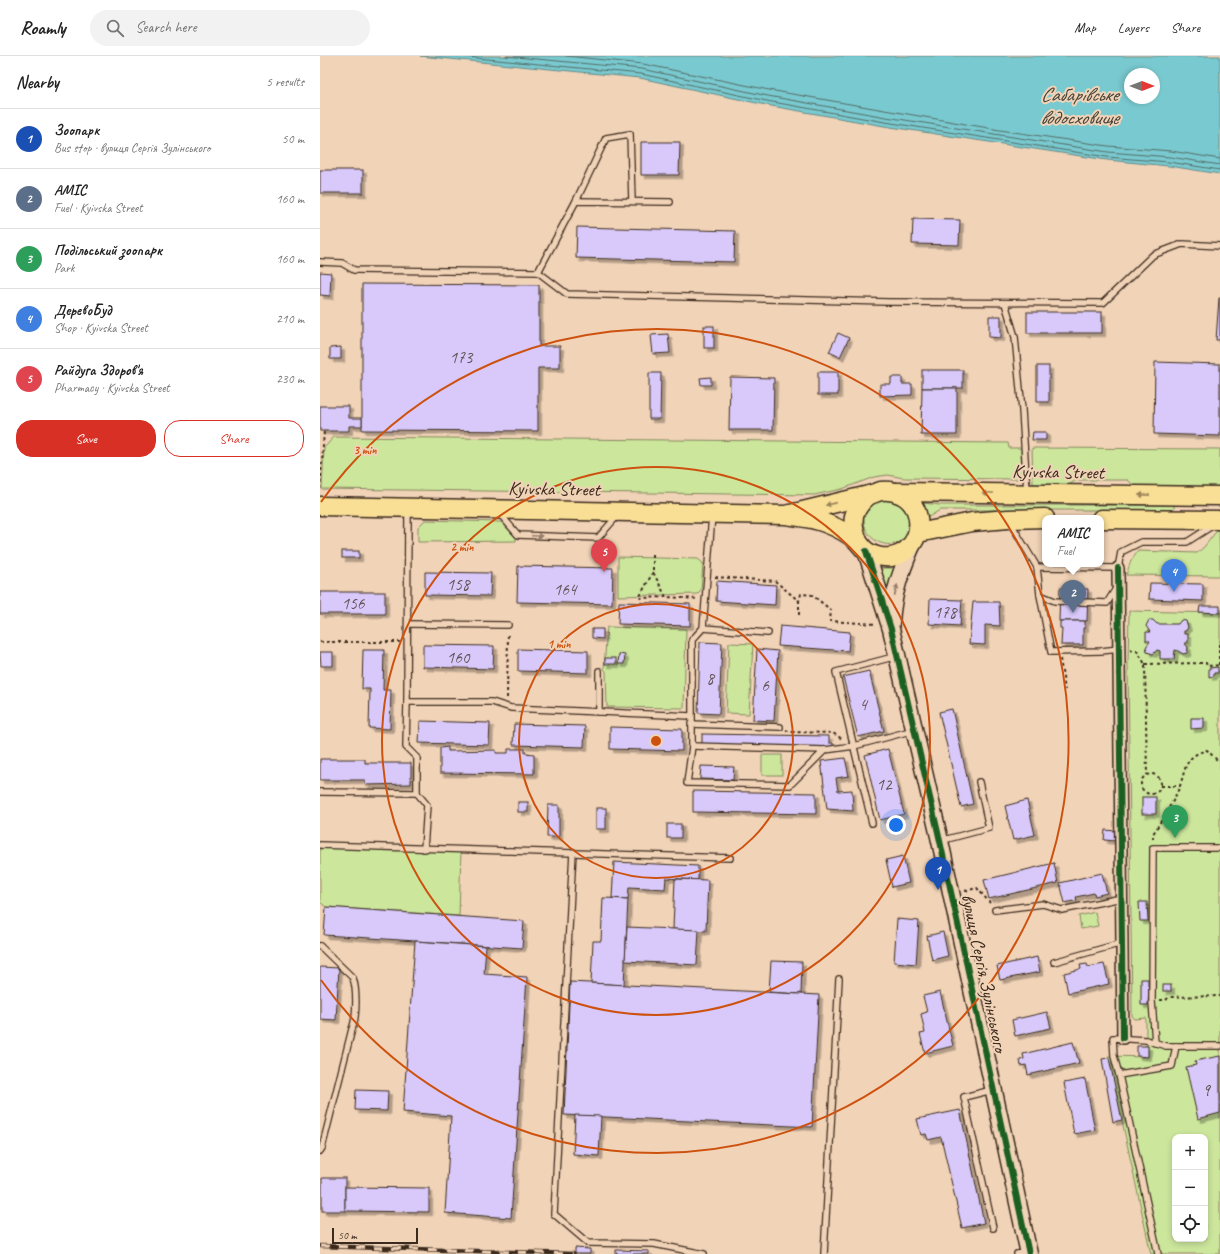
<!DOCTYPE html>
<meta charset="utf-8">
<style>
body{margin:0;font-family:Caveat,sans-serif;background:#f2f2f2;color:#222}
.controls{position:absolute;right:12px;bottom:12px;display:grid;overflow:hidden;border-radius:8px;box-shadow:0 2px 6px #0003}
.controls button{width:36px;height:36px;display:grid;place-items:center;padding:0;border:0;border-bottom:1px solid #e0e0e0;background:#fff;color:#222;font:20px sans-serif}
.compass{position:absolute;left:804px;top:12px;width:36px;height:36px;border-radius:50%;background:#fff;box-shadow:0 2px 6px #0003;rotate:90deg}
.scale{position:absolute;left:12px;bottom:10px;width:86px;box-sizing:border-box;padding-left:4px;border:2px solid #3b2a1e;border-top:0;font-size:11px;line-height:14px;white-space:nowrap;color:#3b2a1e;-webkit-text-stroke:3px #f1d3b7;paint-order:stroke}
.you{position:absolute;left:576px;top:769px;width:14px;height:14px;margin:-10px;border:3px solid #fff;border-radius:50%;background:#1a73e8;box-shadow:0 0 0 6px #1a73e833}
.badge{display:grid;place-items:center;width:26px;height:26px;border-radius:50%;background:#d93025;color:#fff;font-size:13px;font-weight:700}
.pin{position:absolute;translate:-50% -33px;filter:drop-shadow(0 1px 2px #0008)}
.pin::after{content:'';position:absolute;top:21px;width:14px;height:12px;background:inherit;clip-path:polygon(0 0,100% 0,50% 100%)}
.popup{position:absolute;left:722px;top:459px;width:62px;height:52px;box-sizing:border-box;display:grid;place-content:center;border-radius:8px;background:#fff;filter:drop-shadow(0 1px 3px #0005);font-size:13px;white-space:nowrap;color:#767676}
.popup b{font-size:15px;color:#222}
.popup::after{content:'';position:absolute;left:50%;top:100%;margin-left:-8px;border:8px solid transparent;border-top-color:#fff}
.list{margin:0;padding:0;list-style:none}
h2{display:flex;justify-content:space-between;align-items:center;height:52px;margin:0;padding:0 16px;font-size:17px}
h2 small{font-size:13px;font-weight:400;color:#767676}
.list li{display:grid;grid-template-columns:26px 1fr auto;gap:12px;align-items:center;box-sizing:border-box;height:60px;padding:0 16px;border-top:1px solid #e0e0e0}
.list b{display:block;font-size:15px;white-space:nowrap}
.list p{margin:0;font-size:13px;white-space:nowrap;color:#767676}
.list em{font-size:13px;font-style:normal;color:#767676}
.actions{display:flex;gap:8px;padding:12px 16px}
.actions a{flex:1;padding:9px 0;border:1px solid #d93025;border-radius:16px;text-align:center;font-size:14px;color:#d93025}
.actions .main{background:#d93025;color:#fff}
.icon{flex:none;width:22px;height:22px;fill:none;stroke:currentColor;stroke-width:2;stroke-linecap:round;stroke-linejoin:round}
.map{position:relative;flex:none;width:900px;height:1198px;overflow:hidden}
header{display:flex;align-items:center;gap:24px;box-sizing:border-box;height:56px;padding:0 20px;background:#fff;border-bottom:1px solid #e0e0e0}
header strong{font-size:19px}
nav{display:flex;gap:22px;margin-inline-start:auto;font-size:14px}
.search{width:280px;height:36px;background:#f2f2f2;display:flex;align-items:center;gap:10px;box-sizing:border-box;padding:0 14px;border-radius:22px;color:#767676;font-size:15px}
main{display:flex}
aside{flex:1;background:#fff}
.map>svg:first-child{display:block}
.green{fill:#cce69c;stroke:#84885d;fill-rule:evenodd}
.water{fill:#79cad0;stroke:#608a89;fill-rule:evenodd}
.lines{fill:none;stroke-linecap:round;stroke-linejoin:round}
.shore{stroke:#546a65;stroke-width:1}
.building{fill:#d8c9fa;stroke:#3b2a1e;filter:url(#shadow)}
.lane-casing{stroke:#3b2a1e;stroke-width:8}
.street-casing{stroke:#3b2a1e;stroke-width:14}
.secondary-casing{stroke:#3b2a1e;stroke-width:19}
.primary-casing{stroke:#3b2a1e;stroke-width:21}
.path{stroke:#3b2a1e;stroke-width:2;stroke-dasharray:3 3;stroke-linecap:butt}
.lane{stroke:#f1d3b7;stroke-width:5.5}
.street{stroke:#f1d3b7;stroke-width:11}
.secondary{stroke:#f1d3b7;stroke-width:16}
.primary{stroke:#f9df96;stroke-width:18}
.rail-casing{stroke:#3b2a1e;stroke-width:4.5}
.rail{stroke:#f1d3b7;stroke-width:3;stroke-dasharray:9;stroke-linecap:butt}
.cycleway-casing{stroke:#f1d3b7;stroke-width:8}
.cycleway{stroke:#1b5e20;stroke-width:6}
.oneway{fill:#9a845a}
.oneway2{fill:#967e6a}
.ring{fill:none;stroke:#ce520f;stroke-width:2}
.labels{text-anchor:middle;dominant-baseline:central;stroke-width:4;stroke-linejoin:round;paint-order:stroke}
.number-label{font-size:17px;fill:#625255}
.street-label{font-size:19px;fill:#3b2a1e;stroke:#f1d3b7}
.water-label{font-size:20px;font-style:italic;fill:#444239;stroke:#f1d3b7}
.centre{fill:#ce520f;stroke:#f1d3b7;stroke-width:2}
.ring-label{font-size:12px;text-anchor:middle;font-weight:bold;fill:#ce520f;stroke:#f1d3b7;stroke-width:4;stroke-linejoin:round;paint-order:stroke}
</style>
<header>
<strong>Roamly</strong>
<div class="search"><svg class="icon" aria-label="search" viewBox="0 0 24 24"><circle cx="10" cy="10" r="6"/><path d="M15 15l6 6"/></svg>Search here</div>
<nav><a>Map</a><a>Layers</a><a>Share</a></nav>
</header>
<main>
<aside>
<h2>Nearby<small>5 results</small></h2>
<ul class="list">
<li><span class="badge" style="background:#1a4fb4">1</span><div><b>Зоопарк</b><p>Bus stop · вулиця Сергія Зулінського</p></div><em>50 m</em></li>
<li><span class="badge" style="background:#5c6f8a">2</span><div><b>АМІС</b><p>Fuel · Kyivska Street</p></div><em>160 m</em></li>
<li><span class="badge" style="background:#2e9e5b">3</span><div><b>Подільський зоопарк</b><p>Park</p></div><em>160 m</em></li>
<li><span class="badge" style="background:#3f7fe0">4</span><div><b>ДеревоБуд</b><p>Shop · Kyivska Street</p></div><em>210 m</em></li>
<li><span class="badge" style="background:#e0444e">5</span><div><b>Райдуга Здоров'я</b><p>Pharmacy · Kyivska Street</p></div><em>230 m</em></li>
</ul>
<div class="actions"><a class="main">Save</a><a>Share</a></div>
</aside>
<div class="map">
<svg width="900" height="1198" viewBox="0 0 900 1198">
<defs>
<filter id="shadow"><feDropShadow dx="3.5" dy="3.5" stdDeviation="0" flood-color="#0004"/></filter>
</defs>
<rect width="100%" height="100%" fill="#f1d3b7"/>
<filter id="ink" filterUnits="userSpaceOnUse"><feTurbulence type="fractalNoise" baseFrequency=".025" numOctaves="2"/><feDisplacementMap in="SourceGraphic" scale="8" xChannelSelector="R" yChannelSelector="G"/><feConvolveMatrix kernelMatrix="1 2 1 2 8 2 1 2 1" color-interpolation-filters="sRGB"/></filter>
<g filter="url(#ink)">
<g class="green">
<polygon points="14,381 688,387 689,392 701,392 702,423 584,422 568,419 554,421 522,433 494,439 2,433 4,392"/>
<polygon points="712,392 900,393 900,431 814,430 808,424 756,424 749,429 713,428"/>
<path d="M577 440 594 462C592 468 590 478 586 483 584 484 580 486 578 487 561 493 543 480 544 462 544 457 547 452 550 448Z"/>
<polygon points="602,447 621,449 851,449 854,450 854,453 851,454 620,454 607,462"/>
<polygon points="105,464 181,466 196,482 196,485 98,486 98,471"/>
<polygon points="899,472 900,520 806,519 811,505 818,495 877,497 884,491"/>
<polygon points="298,501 378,503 383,507 381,534 377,538 298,540"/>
<polygon points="556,512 575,512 564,543"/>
<path d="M809 555 900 557V1198H831L788 1000 828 1001V990H826V962L815 963 812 960 808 605ZM855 1081H885V1183H855Z"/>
<polygon points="287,571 366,573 364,652 287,651 286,615 284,613"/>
<polygon points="409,587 433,588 429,658 406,657"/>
<rect x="442" y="699" width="20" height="20"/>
<polygon points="0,789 141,793 139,860 6,851 0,846"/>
<polygon points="775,856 778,870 761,873 759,860"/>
</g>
<path class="water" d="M100 0H900V118L849 110 787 104 564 70 446 49 320 22ZM810 18H834V42H810Z"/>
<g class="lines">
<g class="shore">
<polyline points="136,0 321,18 447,45 565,66 787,101 849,106 900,114"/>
<polyline points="185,0 322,13 448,40 566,61 788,96 850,101 900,109"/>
<polyline points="246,0 323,8 449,34 680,74 788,90 851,95 900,103"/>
</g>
</g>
<g class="building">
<polygon points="321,86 360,86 359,119 321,119"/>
<rect x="0" y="114" width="43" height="23"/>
<polygon points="593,163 640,164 639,189 592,188"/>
<polygon points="257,171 415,175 414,206 256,202"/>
<polygon points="0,216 11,217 10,240 0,239"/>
<polygon points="42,228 219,229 219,290 240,290 240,312 218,312 218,375 42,374"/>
<polygon points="899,242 900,242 900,284 896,284"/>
<rect x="707" y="256" width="75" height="21"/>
<polygon points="669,260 681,260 681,282 669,281"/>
<rect x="384" y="270" width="10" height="22"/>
<polygon points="518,277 529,282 520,301 509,296"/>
<polygon points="348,278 350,297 333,298 331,279"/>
<polygon points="21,291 21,303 10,303 10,292"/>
<polygon points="835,306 900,308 900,380 834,378"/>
<rect x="717" y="310" width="12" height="36"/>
<rect x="602" y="314" width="41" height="18"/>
<rect x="498" y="316" width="20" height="23"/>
<polygon points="329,317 341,317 340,363 329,363"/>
<polygon points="391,321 391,329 381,329 380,322"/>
<polygon points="410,321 454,322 453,374 409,374"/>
<polygon points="571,321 582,321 582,328 592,328 592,339 560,340 560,328 571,328"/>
<polygon points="602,332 637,332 637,379 601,379"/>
<polygon points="0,350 29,350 29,362 42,362 42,370 29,370 29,375 0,375"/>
<polygon points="713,376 726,376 726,384 712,384"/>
<rect x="22" y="495" width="17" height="7"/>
<polygon points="198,510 293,512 292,548 197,546"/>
<polygon points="105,516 171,517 170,540 105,539"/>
<polygon points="397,525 456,529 455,549 396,545"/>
<polygon points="830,527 883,528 883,545 829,543"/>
<polygon points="740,532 768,533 767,565 739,565"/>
<rect x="0" y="536" width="65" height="22"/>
<polygon points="610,543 642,544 640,570 609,568"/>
<polygon points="299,546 370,548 370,570 298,568"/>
<polygon points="653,546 679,546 680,570 665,569 665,589 649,588"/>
<polygon points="880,550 900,550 900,557 879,556"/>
<polygon points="829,564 833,564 837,568 858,568 861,564 866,565 868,571 866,575 864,575 864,578 868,578 868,587 864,587 868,591 867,597 863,598 858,595 855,594 854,603 840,603 840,595 837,594 833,598 827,596 826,591 830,585 826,585 826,576 830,576 826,570"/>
<polygon points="740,565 765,565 765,572 763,572 763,589 741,589 742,572 740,572"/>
<polygon points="460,570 530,576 528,595 458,590"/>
<polygon points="272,573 283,573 283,583 272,582"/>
<polygon points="380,586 402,587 399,658 378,657"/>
<polygon points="103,589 174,590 173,613 103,611"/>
<polygon points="198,593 268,595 268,617 198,615"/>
<polygon points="437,593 458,595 454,665 433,664"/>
<polygon points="43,594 64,594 63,634 71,634 70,673 49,672 50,633 42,633"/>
<polygon points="0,596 13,596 13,610 1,610"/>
<polygon points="299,598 305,599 304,608 298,608"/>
<rect x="285" y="602" width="11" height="6"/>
<polygon points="898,611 898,617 894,617 894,620 889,621 889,612"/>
<polygon points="549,615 564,675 538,681 523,621"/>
<polygon points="632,653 653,748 641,751 619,656"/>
<polygon points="871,662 884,662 884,672 871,673"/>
<polygon points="100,665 170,667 169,689 99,687"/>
<polygon points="194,668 265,670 264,691 193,689"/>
<polygon points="290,671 362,673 362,695 290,693"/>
<polygon points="382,678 509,680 509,687 513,687 513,692 382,689"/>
<polygon points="128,691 128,695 176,694 176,697 188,697 188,693 205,693 205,697 214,698 214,718 120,717 120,692"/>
<polygon points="568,693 584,758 560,764 545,699"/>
<polygon points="525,702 529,720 516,722 518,735 532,734 533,755 507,753 501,705"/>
<polygon points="0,703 45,703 45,707 91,707 91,728 45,729 45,724 0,724"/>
<polygon points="381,710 414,711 413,724 380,723"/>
<polygon points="373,735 496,737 496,758 373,756"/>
<rect x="822" y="741" width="14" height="17"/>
<polygon points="707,744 715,779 693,784 685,750"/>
<rect x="198" y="746" width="10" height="10"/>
<polygon points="228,749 239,749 239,781 227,781"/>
<rect x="276" y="752" width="10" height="21"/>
<rect x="347" y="768" width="14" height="14"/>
<polygon points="785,774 796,775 796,785 784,784"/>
<polygon points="583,800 589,827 572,831 566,804"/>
<polygon points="294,806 378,810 378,824 346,822 345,833 309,831 308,843 292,842"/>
<polygon points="734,807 738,827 669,843 664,824"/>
<polygon points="782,817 787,837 775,840 774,837 756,841 757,844 745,847 740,827"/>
<polygon points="355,823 388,824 386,875 353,873"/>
<polygon points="283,842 308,843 304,929 271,927 273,885 281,885"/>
<polygon points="819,846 827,846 828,865 820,865"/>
<polygon points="6,851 204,865 202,892 4,879"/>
<polygon points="577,863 599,865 596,908 574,906"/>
<polygon points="307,871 379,874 377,909 305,905"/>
<polygon points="623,876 628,900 612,904 607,880"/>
<polygon points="95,885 166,890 164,918 207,921 191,1162 125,1157 131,1060 83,1056"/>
<polygon points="717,901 720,916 680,924 677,910"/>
<polygon points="451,905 482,906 481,938 449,936"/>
<polygon points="767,908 768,911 784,908 789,928 748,937 744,917 761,913 760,909"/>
<polygon points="0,911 19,912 16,964 0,963"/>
<polygon points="821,923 828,923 828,930 829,930 828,949 821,949"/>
<polygon points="250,926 499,939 492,1071 244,1059"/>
<rect x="843" y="929" width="8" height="6"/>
<polygon points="620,936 633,990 605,997 600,978 605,977 601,958 607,956 603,940"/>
<polygon points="727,956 731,972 695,980 692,964"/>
<polygon points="753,986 759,1007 708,1019 706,1009 701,1010 700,1004 704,1003 703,998"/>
<polygon points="817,990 828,990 828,1001 817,1000"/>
<polygon points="900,1000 900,1057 878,1063 866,1011 876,1009 875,1005"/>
<polygon points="789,1002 802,1064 793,1066 782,1003"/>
<polygon points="765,1023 775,1074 754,1078 744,1027"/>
<polygon points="36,1034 68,1035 67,1055 35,1054"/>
<polygon points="640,1054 664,1167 642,1172 621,1081 608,1084 606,1078 601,1079 597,1063"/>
<polygon points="255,1059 281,1060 279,1100 253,1098"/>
<rect x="2" y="1122" width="23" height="33"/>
<polygon points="25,1131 109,1132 109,1156 25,1155"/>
<polygon points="255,1192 270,1193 270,1198 255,1198"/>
<polygon points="296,1194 329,1195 329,1198 296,1198"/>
</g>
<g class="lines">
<g class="lane-casing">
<g id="lane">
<polyline points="256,145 286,82 310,78 312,145"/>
<polyline points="0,206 22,207 34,214 218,216 247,238 568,246 783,247 833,199 862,188 900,190"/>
<polyline points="218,216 256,145 350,146"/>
<polyline points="685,247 695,281 702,354 707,435"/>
<polyline points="88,454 87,646 86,691 97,702 97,737"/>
<polyline points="180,458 198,479 278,482 298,459"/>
<polyline points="392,459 383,572 448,577"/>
<polyline points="690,466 717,511 798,512 801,496 821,486 867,486 892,470"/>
<polyline points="717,511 720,539 735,545 787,547 797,531"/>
<polyline points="720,539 731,596 781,595 799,593"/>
<polyline points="88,568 188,569"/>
<polyline points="383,572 372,584 372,690 367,727 470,729 505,694"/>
<polyline points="87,646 172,646 191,652 371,660"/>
<polyline points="279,656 279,615"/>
<polyline points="371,668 460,671"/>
<polyline points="372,690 505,694 534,690 594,674"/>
<polyline points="0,736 97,737 107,749 104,793"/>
<polyline points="552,767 516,616 577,600"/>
<polyline points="620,785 669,772 659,726"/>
<polyline points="0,789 410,802"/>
<polyline points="253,796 234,1158 268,1187 334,1188 384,1198"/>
<polyline points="675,854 723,848 742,854 802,842"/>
<path d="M0 890 33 922C37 934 37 961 32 973L2 1092 0 1095"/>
<polyline points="734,906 802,887"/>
<polyline points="835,987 832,945 833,792 900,792"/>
<polyline points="799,1019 794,1000 793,982 826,984 846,990 900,990"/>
<polyline points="672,1034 644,1041 673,1172"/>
<polyline points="504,1198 519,923"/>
<polyline points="697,1198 707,1197"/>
<polyline points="838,1198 799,1019 852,1010 856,990"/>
</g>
</g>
<g class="street-casing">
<polyline id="street" points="798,512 803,982"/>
</g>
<g class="secondary-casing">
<g id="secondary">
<polyline points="546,495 571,573 620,785 709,1198"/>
<path d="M571 567C573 535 581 516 593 487"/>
</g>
</g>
<g class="primary-casing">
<g id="primary">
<polyline points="576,436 900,440"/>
<path d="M0 450 466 459C479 461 494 462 505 467 516 471 528 477 537 485 540 488 542 491 545 494 552 500 563 502 571 501 602 496 608 453 582 439 576 436 568 434 561 435 557 436 553 438 549 439L466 459"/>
<polyline points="781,463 900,464"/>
<polyline points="598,477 652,466 688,463 725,462"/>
<path d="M538 485C530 464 532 454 549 439"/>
</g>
</g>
<g class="path">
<polyline points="0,433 4,375"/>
<polyline points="333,499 333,516 346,541 378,543"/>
<polyline points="333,516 319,542 346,541"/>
<polyline points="395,521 455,525 479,545 481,538 492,539 511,554 510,565 556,568"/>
<polyline points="479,559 479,545"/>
<polyline points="0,586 80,586"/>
<polyline points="810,594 817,595 825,608 827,719"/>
<polyline points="740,603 745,634"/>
<polyline points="825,608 886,607 887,610 900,609"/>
<polyline points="899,609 899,586 900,585"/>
<polyline points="187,642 188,577"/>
<polyline points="466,674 471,676 513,677 522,683"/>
<circle cx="831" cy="728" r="10"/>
<path d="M841 730H860C866 711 865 700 887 694L897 704H900"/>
<polyline points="833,783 833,778 853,745 860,730"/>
<polyline points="645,835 657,832 670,847"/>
<polyline points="840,944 846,944 849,941 900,940"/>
</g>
<use href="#lane" class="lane"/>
<use href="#street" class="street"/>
<use href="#secondary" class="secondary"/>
<use href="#primary" class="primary"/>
<g class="rail-casing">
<polyline id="rail" points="0,1190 253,1198"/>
</g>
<use href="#rail" class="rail"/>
<g class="cycleway-casing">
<g id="cycleway">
<polyline points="546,495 571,573 620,785 709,1198"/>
<polyline points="798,512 803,982"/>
</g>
</g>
<use href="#cycleway" class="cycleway"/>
</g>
<defs><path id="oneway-solid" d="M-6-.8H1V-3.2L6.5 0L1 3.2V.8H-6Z"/></defs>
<g class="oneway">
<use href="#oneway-solid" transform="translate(668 437) rotate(180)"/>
<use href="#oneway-solid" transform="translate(824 439) rotate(-179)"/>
<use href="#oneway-solid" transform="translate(511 448) rotate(167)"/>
</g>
<g class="oneway2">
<use href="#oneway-solid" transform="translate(217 480) rotate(2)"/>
<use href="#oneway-solid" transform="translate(576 534) rotate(-76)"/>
</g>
</g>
<g class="ring">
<circle cx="336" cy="685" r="137"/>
<circle cx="336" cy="685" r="274"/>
<path d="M1 446A412 412 0 1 1 1 924"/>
</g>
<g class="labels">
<g class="number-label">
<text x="141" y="301">173</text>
<text x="138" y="528">158</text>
<text x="245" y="533">164</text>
<text x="33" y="547">156</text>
<text x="625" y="556">178</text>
<text x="138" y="601">160</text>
<text x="390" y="622">8</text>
<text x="445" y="629">6</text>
<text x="543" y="648">4</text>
<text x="564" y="728">12</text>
<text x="886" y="1034">9</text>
</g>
<g class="street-label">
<text transform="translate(738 416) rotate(1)">Kyivska Street</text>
<text transform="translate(234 433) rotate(1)">Kyivska Street</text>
<text transform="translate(664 917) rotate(78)">вулиця Сергія Зулінського</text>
</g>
<g class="water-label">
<text x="759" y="38">Сабарівське<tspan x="759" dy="23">водосховище</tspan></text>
</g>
</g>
<circle cx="336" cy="685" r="6" class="centre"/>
<g class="ring-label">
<text x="45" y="398">3 min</text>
<text x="142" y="495">2 min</text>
<text x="239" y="592">1 min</text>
</g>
</svg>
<div class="controls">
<button>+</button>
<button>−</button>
<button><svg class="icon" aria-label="locate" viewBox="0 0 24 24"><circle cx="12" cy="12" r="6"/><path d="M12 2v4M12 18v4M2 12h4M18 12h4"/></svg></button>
</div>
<svg class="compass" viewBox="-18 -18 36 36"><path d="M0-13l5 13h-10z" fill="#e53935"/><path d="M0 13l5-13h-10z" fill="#767676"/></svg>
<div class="scale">50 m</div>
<div class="you"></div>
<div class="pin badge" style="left:618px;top:834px;background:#1a4fb4">1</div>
<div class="pin badge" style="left:753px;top:557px;background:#5c6f8a">2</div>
<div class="popup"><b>АМІС</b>Fuel</div>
<div class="pin badge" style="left:855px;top:782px;background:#2e9e5b">3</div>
<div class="pin badge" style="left:854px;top:536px;background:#3f7fe0">4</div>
<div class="pin badge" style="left:284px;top:516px;background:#e0444e">5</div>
</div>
</main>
